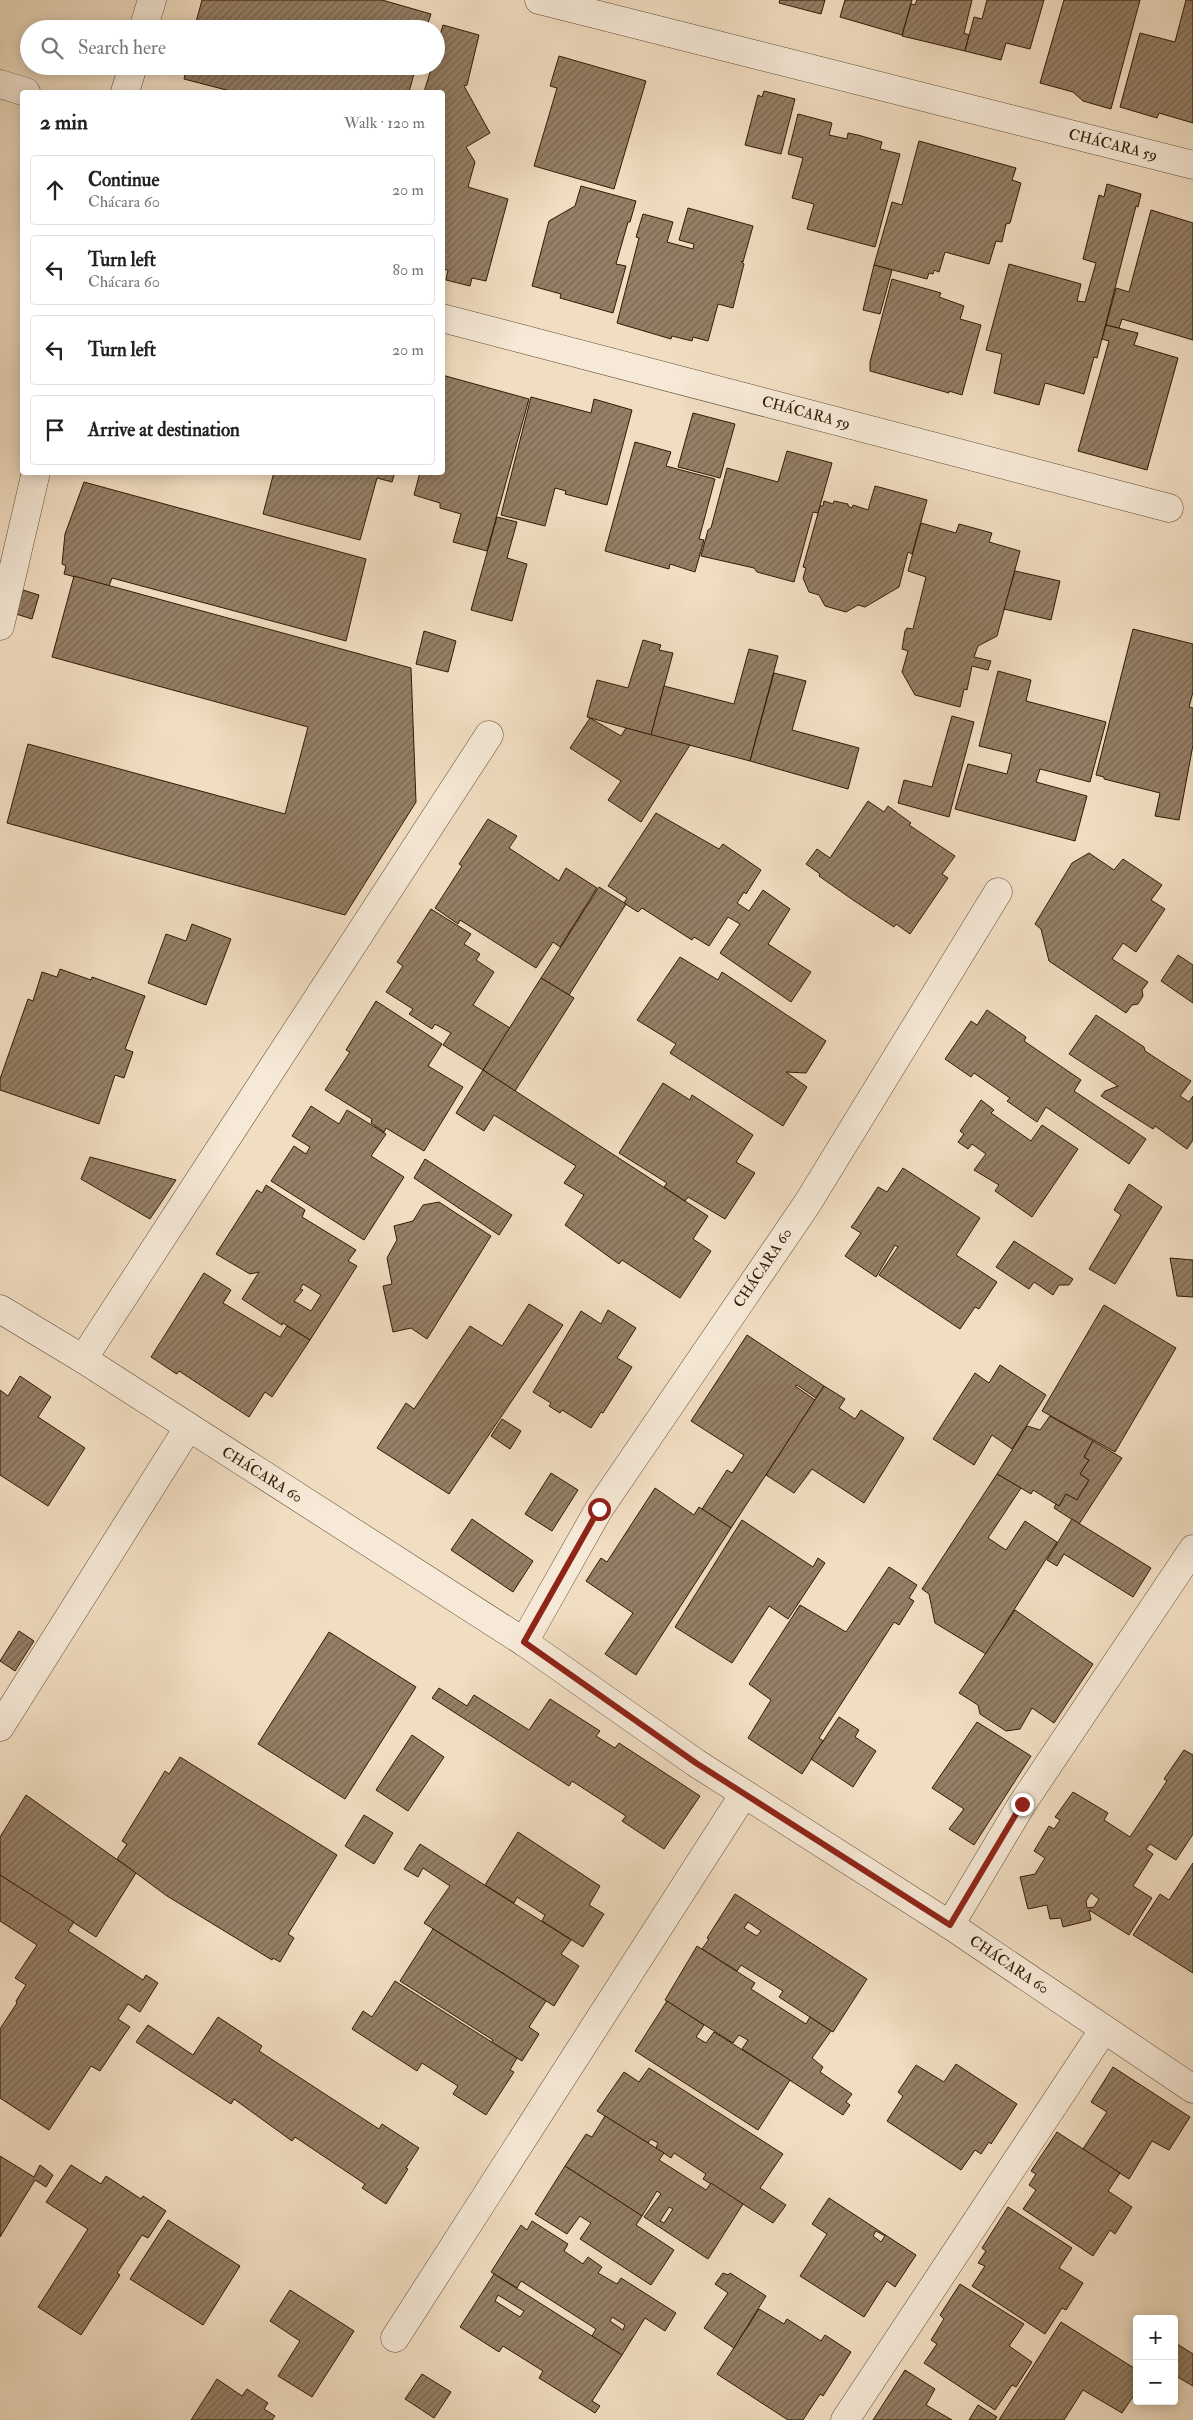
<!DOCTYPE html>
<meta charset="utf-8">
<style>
body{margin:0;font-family:"IM FELL Double Pica",serif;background:#f6f6f6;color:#222}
.controls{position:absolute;right:15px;bottom:15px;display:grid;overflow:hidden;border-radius:5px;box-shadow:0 2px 12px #0003}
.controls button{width:45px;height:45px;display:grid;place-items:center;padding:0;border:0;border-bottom:1px solid #e0e0e0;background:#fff;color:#222;font:25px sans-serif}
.stop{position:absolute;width:15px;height:15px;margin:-11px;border:4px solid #8f2418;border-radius:50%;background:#fff}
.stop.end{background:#8f2418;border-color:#fff;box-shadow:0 1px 5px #0008}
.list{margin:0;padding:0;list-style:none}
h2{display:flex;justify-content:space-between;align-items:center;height:65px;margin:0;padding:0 20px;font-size:21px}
h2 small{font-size:16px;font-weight:400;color:#767676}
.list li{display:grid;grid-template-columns:32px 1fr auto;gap:15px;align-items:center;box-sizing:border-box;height:70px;margin:0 10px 10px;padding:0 10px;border:1px solid #e0e0e0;border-radius:5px}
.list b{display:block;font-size:19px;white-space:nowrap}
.list p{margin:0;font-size:16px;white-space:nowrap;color:#767676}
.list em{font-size:16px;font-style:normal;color:#767676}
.icon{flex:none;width:28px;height:28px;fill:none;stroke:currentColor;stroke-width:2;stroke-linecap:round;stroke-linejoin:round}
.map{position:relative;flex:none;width:1193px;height:2420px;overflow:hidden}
.search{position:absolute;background:#fff;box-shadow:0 2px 12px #0003;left:20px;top:20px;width:425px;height:55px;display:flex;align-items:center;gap:12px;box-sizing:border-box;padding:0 18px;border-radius:28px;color:#767676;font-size:19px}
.panel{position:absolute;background:#fff;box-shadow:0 2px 12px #0003;left:20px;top:90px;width:425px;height:385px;border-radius:5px}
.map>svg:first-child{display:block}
.building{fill:url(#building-hatch);stroke:#311a03;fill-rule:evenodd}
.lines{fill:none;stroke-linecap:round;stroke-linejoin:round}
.minor-casing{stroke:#614b32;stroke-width:29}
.minor{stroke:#f6e9d7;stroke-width:28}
.route{stroke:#8f2418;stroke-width:6}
.labels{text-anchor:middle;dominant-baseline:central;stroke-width:4;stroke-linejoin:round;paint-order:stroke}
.street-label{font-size:15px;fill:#311a03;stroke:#f6e9d7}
</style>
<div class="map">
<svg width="1193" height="2420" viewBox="0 0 1193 2420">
<defs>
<pattern id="building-hatch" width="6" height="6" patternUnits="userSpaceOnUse" patternTransform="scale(1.25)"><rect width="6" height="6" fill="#957f66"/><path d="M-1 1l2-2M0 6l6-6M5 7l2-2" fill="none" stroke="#7a6752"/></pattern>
</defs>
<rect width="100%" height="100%" fill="#f1ddc1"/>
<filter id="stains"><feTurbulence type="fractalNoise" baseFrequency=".004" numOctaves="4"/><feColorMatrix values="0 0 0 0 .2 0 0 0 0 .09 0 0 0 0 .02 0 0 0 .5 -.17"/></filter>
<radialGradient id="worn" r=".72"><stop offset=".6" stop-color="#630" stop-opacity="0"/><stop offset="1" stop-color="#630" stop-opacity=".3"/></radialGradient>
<g class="building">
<polygon points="202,0 382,0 431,14 426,29 197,29 199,24 196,22"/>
<polygon points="825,0 821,14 779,3 780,0"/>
<polygon points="845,0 912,0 902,35 840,17"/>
<polygon points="917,0 972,0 964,33 969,35 965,51 902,36 911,4 915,5"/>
<polygon points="987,0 1044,0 1030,49 1006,43 1001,60 965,51 974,17 982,19"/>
<polygon points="1064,0 1140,0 1111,109 1083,101 1073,92 1040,83"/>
<polygon points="1186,0 1193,0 1193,123 1159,113 1157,118 1120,107 1140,33 1175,42"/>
<polygon points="443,25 479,35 467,85 464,86 490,133 466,147 475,162 468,187 508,199 486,281 472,278 470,286 446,280 448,270 442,269 442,92 424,92 432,66 436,66 436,49"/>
<polygon points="559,56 646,81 614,189 534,166 557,88 550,86"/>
<polygon points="187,66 416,66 409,92 234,92 184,79"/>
<polygon points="764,91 795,99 781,154 745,145 758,95 762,97"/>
<polygon points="798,114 832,123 829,135 847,139 848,133 858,135 882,142 880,149 900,154 875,247 807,229 814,204 792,198 803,158 788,154"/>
<polygon points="919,141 1016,168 1012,180 1021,183 1010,223 1006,224 1002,242 996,241 989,264 945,252 939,272 934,270 933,274 929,273 927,279 874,265 892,202 902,205"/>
<polygon points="1107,184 1141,194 1138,207 1136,206 1097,358 1094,357 1084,394 1045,383 1039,405 994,393 1002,354 986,350 1009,264 1081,284 1077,301 1085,302 1096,263 1083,259 1099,195 1104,197"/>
<polygon points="581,186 636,201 630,222 628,222 616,264 626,266 613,313 560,298 561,294 532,286 549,221 575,206"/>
<polygon points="688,208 753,226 743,262 741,261 744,264 733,308 718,304 708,341 693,337 692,341 672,336 671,339 617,323 639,238 636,237 643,214 673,222 667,242 693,249 694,244 679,240"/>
<polygon points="1151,210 1193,223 1193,340 1122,319 1119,328 1106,325 1116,288 1129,292"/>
<polygon points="874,265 892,270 880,314 863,310"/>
<polygon points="892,279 941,293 939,297 964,306 960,319 981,325 962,395 949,391 949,393 870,371 870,362"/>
<polygon points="1106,325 1138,333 1134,345 1178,358 1147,470 1078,451 1109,341 1102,339"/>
<polygon points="442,375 529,399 487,551 453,542 461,514 440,508 440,503 414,495 420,472 442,472"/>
<polygon points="531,397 591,413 594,399 632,410 607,505 565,494 566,491 555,488 545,526 501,515"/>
<polygon points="693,413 735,424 720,478 678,467"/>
<polygon points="635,442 671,452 666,466 715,479 699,539 704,540 695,572 670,564 669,569 605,551"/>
<polygon points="787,451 832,463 818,513 813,512 794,582 757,572 754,568 701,556 708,530 711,528 727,468 778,482"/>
<polygon points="274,472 395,472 392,482 377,478 360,540 263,514"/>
<polygon points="84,482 366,559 346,641 112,578 109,586 64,574 66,566 62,564 65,534"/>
<polygon points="875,486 927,500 912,554 908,552 899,587 865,607 858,605 846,612 825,606 819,595 809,592 803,578 806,568 803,567 820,506 823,506 824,501 833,504 834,501 848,504 848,506 852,508 853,505 868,510"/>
<polygon points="497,517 517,522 507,558 527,564 512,621 471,610"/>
<polygon points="921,523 956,533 959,524 992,533 989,542 1020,551 997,636 978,646 974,657 991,661 988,670 972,666 967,690 964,689 960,707 915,695 902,672 908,651 902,649 905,631 907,628 913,629 926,577 908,571"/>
<polygon points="1015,571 1060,581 1051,620 1004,609"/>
<polygon points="74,576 411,668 416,802 345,915 7,823 28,744 285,814 308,727 52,657"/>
<polygon points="23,590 39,595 32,619 16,614"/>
<polygon points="1133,629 1193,644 1193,692 1189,707 1193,708 1193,745 1179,820 1155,816 1160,793 1104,779 1104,777 1096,775"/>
<polygon points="424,631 456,641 448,672 416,664"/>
<polygon points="643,640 661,645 659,650 673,653 651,735 587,717 597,680 628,688"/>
<polygon points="749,649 778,656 750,761 651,735 664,686 734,704"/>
<polygon points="998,671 1031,680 1026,701 1106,722 1090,782 1040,769 1036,782 1087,796 1075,841 955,809 968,764 1007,774 1012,754 979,746"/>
<polygon points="774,673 806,681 792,730 859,748 848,789 750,761"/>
<polygon points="952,716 974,722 949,817 898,803 904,780 932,787"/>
<polygon points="590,718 621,736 626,728 690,745 641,822 608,800 621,781 570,748"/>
<polygon points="868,801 884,812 888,806 911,823 909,825 955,856 942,874 948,878 910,934 896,924 894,927 853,900 819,876 820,874 806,864 817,849 830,858"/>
<polygon points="656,813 719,849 723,844 761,870 746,894 744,892 737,903 749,911 763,890 790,909 768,944 811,972 791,1002 720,953 740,924 728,917 709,946 694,937 692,940 642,908 638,912 624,903 627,898 608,886"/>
<polygon points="488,819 517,836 509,848 559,881 566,868 597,888 560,947 553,942 536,968 460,920 458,924 435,908 462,866 459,864"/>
<polygon points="1089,853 1114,870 1123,859 1162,885 1151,900 1165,909 1149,933 1136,952 1123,943 1112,959 1148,982 1142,990 1143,996 1138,1004 1132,1005 1126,1013 1049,961 1041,929 1035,924 1072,863"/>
<polygon points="599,887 626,904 569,995 541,978"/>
<polygon points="431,909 471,934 464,944 480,954 476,960 494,972 473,1005 510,1028 483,1070 443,1045 451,1033 435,1024 432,1029 409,1014 413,1009 386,992 403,966 397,962"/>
<polygon points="192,924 231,939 206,1005 148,983 166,934 186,941"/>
<polygon points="1178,955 1193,965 1193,1003 1161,981"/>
<polygon points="680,957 718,980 722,972 826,1041 806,1073 786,1072 807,1087 783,1126 670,1053 676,1044 637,1020"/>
<polygon points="60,969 91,980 92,977 145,996 125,1049 133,1052 124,1078 115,1075 99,1124 0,1090 0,1079 28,999 33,1001 42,972 57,977"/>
<polygon points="541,978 574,998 515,1091 483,1070"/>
<polygon points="376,1001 442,1044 428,1066 463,1087 424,1151 386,1128 384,1132 371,1123 372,1119 325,1090 350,1052 346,1050"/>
<polygon points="987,1010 1026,1037 1024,1041 1081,1080 1074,1091 1146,1139 1129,1164 1046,1107 1037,1122 1007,1101 1010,1098 974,1073 971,1077 945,1059 971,1021 977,1025"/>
<polygon points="1096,1015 1144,1047 1145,1051 1191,1081 1180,1096 1189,1102 1193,1096 1193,1140 1187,1149 1155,1126 1153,1129 1101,1096 1105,1091 1118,1086 1069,1054"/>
<polygon points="483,1070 708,1216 693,1239 711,1251 680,1298 622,1260 619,1264 565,1225 584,1195 564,1183 576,1166 494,1115 484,1131 456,1113"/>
<polygon points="663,1083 690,1100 692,1095 753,1135 736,1162 755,1173 725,1219 688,1197 685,1201 664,1187 667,1183 619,1153"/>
<polygon points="981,1100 994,1110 991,1113 1031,1141 1042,1125 1078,1149 1032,1217 995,1191 999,1185 974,1170 986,1154 972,1144 968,1149 958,1142 964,1134 960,1131"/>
<polygon points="311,1106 339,1124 347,1110 386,1134 371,1156 404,1177 364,1240 271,1181 294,1146 306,1154 310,1147 292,1136"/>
<polygon points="90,1157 176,1180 150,1219 81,1179"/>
<polygon points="425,1159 512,1215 499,1235 414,1178"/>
<polygon points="903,1168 980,1218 956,1255 997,1282 979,1309 975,1307 960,1329 879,1275 898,1247 895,1245 876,1277 845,1256 861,1233 851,1227 855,1222 878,1187 887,1192"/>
<polygon points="1129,1184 1162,1207 1115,1284 1089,1269 1121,1215 1114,1210"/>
<path d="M266 1185 305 1210 302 1217 356 1250 348 1261 357 1266 310 1340 283 1323 282 1325 242 1299 259 1272 250 1274 216 1254 257 1190 262 1193ZM303 1284 321 1295 311 1311 294 1301 303 1290 300 1289Z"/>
<polygon points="439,1202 491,1236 427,1339 411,1328 393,1332 383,1286 392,1284 387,1258 397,1240 394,1226 413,1221 423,1205"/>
<polygon points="1014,1241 1073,1279 1069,1285 1059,1285 1053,1295 1034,1282 1029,1289 996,1267"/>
<polygon points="1170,1258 1193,1260 1193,1297 1177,1296"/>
<polygon points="204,1273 231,1290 223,1303 280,1337 287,1326 310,1340 272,1397 265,1392 249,1417 179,1371 177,1374 175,1373 151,1357"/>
<polygon points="529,1304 563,1325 449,1494 377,1448 406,1403 414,1409 470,1326 502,1346"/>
<polygon points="1104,1305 1176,1348 1115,1452 1042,1411"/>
<polygon points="608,1310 636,1328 617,1358 632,1367 603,1413 601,1412 591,1428 562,1410 560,1413 549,1406 551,1403 533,1392 581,1311 601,1324"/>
<polygon points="747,1335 824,1386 816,1398 797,1385 795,1386 815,1400 731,1528 702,1509 727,1470 732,1473 744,1455 691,1421"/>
<polygon points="1000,1365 1046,1395 1012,1449 992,1435 974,1465 933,1439 975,1373 989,1383"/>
<polygon points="20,1376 51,1397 38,1417 85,1448 48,1506 0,1475 0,1390 8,1396"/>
<polygon points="824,1386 845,1399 839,1408 855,1419 861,1410 904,1438 864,1503 812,1469 794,1493 766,1475"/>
<polygon points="1050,1416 1093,1441 1084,1457 1089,1460 1080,1474 1089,1480 1077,1500 1066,1494 1059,1506 1033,1490 1031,1494 997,1474 1027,1426 1040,1430"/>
<polygon points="502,1419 521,1431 510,1449 491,1436"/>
<polygon points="1093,1441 1122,1458 1079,1524 1054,1508 1056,1504 1059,1506 1066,1494 1077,1500 1089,1480 1080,1474 1089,1460 1084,1457"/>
<polygon points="551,1473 578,1490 552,1531 525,1514"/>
<polygon points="997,1474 1021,1488 988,1538 1006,1550 1025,1521 1057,1542 986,1654 935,1623 929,1594 922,1589"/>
<polygon points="655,1488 694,1515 699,1507 731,1528 636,1675 605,1654 633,1613 586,1581 601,1558 607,1562"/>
<polygon points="472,1519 533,1561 513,1592 451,1550"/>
<polygon points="1072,1519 1151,1568 1133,1597 1064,1554 1057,1566 1047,1560"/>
<polygon points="742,1520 813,1567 818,1558 825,1563 788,1619 769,1606 732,1663 675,1627"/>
<polygon points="889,1567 917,1585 909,1598 914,1601 899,1625 894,1622 819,1738 823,1741 802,1774 748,1738 771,1700 749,1684 800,1605 846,1632"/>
<polygon points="1015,1610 1093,1664 1054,1723 1032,1708 1020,1729 1006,1731 980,1714 978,1705 959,1693"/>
<polygon points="19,1631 34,1641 15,1671 0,1661"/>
<polygon points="329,1632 416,1687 345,1799 258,1744"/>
<polygon points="439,1688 467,1706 474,1695 529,1730 550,1699 600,1731 596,1736 615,1748 619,1743 700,1796 664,1849 622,1821 626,1816 572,1781 569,1786 432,1698"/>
<polygon points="839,1717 859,1730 855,1737 876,1751 853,1787 811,1759"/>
<polygon points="977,1722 1031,1756 974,1845 949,1829 964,1809 932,1788"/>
<polygon points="412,1735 444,1757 408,1811 376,1790"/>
<path d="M1184 1750 1193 1755V1834L1176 1860 1150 1844 1146 1849 1153 1854 1133 1886 1152 1898 1129 1935 1089 1910 1091 1920 1063 1927 1061 1918 1050 1919 1047 1905 1028 1909 1020 1877 1035 1874 1045 1858 1034 1851 1049 1826 1054 1829 1060 1820 1055 1817 1073 1792 1108 1813 1104 1820 1130 1837 1167 1781 1164 1779ZM1091 1893 1099 1899 1094 1907 1087 1908 1086 1901Z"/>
<polygon points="180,1757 337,1855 288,1934 294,1938 280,1962 273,1958 272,1960 167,1896 117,1859 127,1844 122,1841 165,1771 169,1774"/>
<polygon points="26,1795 136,1873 96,1937 0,1875 0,1837"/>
<polygon points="364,1815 393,1833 374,1864 345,1846"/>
<polygon points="518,1832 600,1886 589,1905 604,1914 583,1947 542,1921 545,1915 517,1897 514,1903 485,1885"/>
<polygon points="420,1844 571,1940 561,1954 579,1966 554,2006 424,1923 450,1886 423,1868 418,1877 404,1869"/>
<polygon points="1193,1863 1193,1973 1133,1935 1160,1894 1169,1900"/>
<polygon points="0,1875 74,1922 68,1931 143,1980 146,1975 158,1983 140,2012 128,2004 118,2019 130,2027 124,2035 100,2071 91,2066 49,2130 0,2098 0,2029 17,2003 16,2001 26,1985 15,1978 37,1945 0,1921"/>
<path d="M735 1894 867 1979 833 2032 779 1997 783 1991 741 1965 737 1971 702 1949 709 1939 707 1938ZM748 1922 761 1931 757 1936 744 1928Z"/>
<polygon points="433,1929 546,2001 529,2027 539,2034 522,2061 491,2042 493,2040 400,1981"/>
<polygon points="697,1946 755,1983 751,1989 806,2024 810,2017 831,2031 812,2058 823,2067 820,2072 852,2094 846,2102 850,2105 843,2115 742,2049 748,2040 739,2035 733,2043 665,2000"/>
<polygon points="395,1981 517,2058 510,2070 514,2072 486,2115 453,2094 458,2086 422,2063 417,2071 352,2029 363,2011 372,2017"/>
<polygon points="667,2001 704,2025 696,2037 706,2043 714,2032 790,2080 758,2130 635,2051"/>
<polygon points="218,2017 262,2046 259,2051 328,2096 379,2129 382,2124 419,2148 406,2168 408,2169 386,2204 362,2188 365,2184 295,2137 292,2141 234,2099 231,2104 136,2042 148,2025 193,2055"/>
<polygon points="956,2064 1017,2104 991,2144 989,2142 981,2154 975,2150 961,2170 887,2121 903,2096 898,2092 916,2065 944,2082"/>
<polygon points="1113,2067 1190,2117 1169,2150 1152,2141 1129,2179 1083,2149 1107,2112 1091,2102"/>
<polygon points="649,2068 783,2154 760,2188 786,2205 773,2223 703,2179 706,2174 674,2153 671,2158 656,2148 658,2143 651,2139 648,2143 597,2111 624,2072 639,2082"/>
<path d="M605 2116 664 2153 659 2160 706 2190 711 2183 743 2204 708 2259 644 2217 661 2194 657 2191 642 2216 565 2166 586 2134 592 2137ZM669 2207 673 2209 664 2223 660 2221Z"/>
<polygon points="1057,2132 1120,2173 1108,2191 1132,2207 1115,2234 1110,2230 1093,2256 1023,2209 1036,2190 1029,2185 1036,2174 1031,2171"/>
<polygon points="0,2156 34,2177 40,2165 53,2175 46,2187 35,2180 0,2237"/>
<polygon points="71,2165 101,2184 106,2176 141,2199 143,2196 166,2211 148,2238 142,2235 117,2273 120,2275 81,2335 38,2307 88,2229 46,2202"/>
<polygon points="565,2166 642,2216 636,2225 674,2250 651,2285 580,2239 591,2223 580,2216 567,2234 535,2214"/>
<path d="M829 2198 916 2255 895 2287 887 2281 864 2317 800 2276 827 2234 812 2224ZM876 2231 885 2236 881 2242 873 2236Z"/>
<polygon points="1008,2207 1072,2248 1059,2268 1083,2283 1066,2310 1062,2308 1045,2334 972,2286 985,2266 978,2263 986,2251 982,2248"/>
<polygon points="168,2220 240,2266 203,2325 130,2279"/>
<path d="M532 2221 568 2244 564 2251 583 2264 588 2257 602 2267 598 2273 617 2284 621 2278 676 2313 665 2331 645 2318 622 2355 592 2336 596 2329 521 2281 517 2288 491 2272 521 2225 527 2230ZM612 2317 625 2325 623 2330 610 2321Z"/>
<polygon points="723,2273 728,2275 730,2273 766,2296 734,2348 704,2328 728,2293 715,2284"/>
<path d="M494 2274 622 2355 592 2401 600 2406 595 2413 539 2378 543 2371 503 2346 499 2352 460 2327ZM498 2295 524 2311 520 2317 495 2301Z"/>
<polygon points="960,2284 1024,2324 1009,2346 1032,2362 1016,2387 1012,2385 995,2410 924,2363 937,2344 931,2340 944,2319 940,2315"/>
<polygon points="290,2290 354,2331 312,2397 278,2376 300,2341 270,2321"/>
<polygon points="759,2309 784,2324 787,2319 821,2341 825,2335 851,2352 823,2396 820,2394 803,2420 788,2420 717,2374"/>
<polygon points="1061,2322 1137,2370 1137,2391 1132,2398 1122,2413 1083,2390 1064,2420 999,2420"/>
<polygon points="1174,2342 1193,2354 1193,2386 1174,2375"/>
<polygon points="905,2370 935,2389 926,2405 952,2420 873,2420"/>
<polygon points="422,2374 451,2392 434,2418 405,2399"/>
<polygon points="217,2379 242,2396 247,2389 268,2403 264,2409 275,2416 272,2420 191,2420"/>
<polygon points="978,2405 997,2417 995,2420 969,2420"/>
</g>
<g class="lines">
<g class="minor-casing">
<g id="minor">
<polyline points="539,0 1193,165"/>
<polyline points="143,29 152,0"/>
<polyline points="0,84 26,92"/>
<polyline points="125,92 133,66"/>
<polyline points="442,318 1169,508"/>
<polyline points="0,626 36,472"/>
<polyline points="0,1309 83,1359 524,1642 696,1763 950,1925 1193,2089"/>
<polyline points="83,1359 489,735"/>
<polyline points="524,1642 599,1509 807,1204 998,892"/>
<polyline points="0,1727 188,1428"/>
<polyline points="950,1925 1022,1804 1193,1549"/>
<polyline points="395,2338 744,1794"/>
<polyline points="845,2420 1104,2029"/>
</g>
</g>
<use href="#minor" class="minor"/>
</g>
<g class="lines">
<polyline class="route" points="599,1509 524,1642 696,1763 950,1925 1022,1804"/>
</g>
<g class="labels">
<g class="street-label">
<text transform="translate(1113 145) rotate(14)">CHÁCARA 59</text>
<text transform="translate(806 413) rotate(15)">CHÁCARA 59</text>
<text transform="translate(763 1268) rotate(-56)">CHÁCARA 60</text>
<text transform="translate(262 1475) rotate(32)">CHÁCARA 60</text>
<text transform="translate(1009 1965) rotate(34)">CHÁCARA 60</text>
</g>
</g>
<rect width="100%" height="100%" filter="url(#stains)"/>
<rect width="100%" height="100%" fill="url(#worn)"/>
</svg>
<div class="controls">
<button>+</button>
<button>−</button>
</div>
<div class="stop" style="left:599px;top:1509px"></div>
<div class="stop end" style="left:1022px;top:1804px"></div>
<div class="search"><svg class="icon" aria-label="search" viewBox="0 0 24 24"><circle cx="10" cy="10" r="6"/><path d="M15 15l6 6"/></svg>Search here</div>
<section class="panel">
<h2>2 min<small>Walk · 120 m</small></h2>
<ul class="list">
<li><svg class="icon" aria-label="ahead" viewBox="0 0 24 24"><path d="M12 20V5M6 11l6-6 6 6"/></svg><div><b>Continue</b><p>Chácara 60</p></div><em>20 m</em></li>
<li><svg class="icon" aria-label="left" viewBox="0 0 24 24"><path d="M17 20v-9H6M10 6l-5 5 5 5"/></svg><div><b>Turn left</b><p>Chácara 60</p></div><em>80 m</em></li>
<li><svg class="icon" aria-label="left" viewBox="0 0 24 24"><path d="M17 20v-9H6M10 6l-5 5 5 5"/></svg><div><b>Turn left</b></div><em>20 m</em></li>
<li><svg class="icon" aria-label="arrive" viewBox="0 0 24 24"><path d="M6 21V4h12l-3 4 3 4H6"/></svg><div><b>Arrive at destination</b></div></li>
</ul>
</section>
</div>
